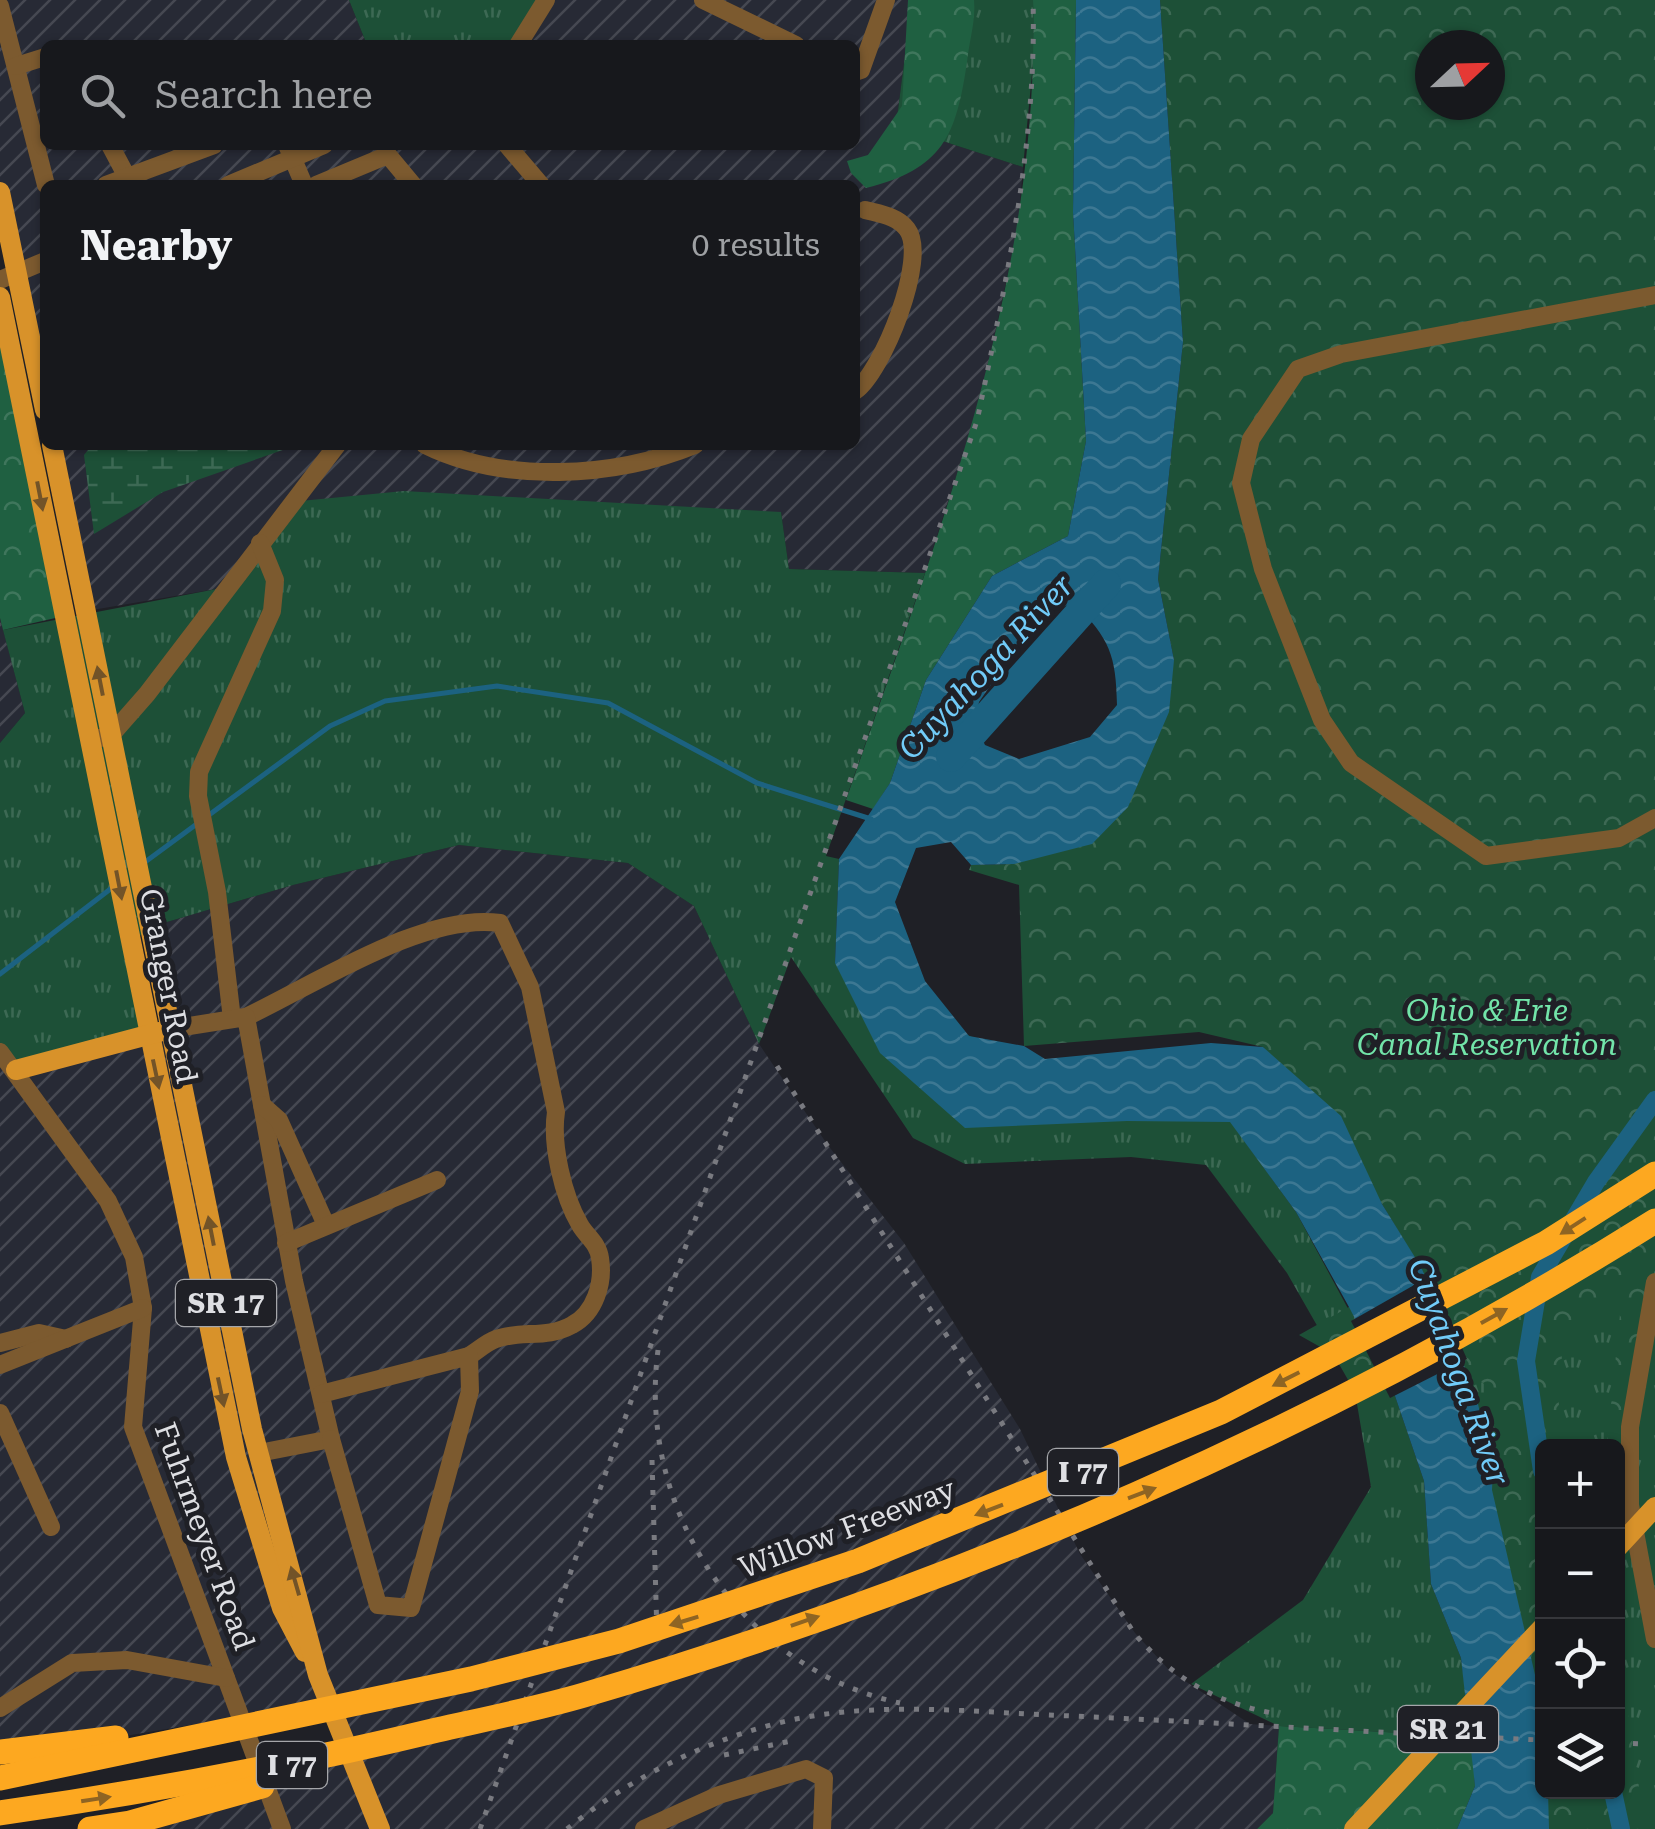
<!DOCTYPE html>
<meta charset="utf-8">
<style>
body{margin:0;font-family:"Roboto Serif",serif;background:#242529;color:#f1f3f6}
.controls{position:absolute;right:30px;bottom:30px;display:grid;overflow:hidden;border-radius:15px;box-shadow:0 2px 8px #0004}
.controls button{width:90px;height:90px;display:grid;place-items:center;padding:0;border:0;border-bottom:2px solid #36373b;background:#17181c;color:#f1f3f6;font:50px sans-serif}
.compass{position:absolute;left:1415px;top:30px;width:90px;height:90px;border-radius:50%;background:#17181c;box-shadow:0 2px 8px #0004;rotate:68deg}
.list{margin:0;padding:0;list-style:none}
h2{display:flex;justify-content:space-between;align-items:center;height:130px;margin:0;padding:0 40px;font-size:42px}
h2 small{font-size:32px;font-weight:400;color:#9ea0a3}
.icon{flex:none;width:55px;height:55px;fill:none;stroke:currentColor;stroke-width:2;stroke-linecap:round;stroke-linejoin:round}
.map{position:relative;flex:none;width:1655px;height:1829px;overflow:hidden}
.search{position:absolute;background:#17181c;box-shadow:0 2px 8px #0004;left:40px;top:40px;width:820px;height:110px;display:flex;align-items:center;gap:25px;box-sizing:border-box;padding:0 35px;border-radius:15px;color:#9ea0a3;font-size:38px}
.panel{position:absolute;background:#17181c;box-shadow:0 2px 8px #0004;left:40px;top:180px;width:820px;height:270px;border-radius:15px}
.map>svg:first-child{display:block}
.industrial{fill:url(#industrial-furrows)}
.grass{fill:url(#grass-tufts);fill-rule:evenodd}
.forest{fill:url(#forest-crowns)}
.wetland{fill:url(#wetland-marsh)}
.park{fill:url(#park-crowns);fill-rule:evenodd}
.water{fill:url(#water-waves);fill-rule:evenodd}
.pier{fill:#1f2026}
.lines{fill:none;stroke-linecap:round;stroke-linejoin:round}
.stream{stroke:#1c6281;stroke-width:5}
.canal{stroke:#1c6281;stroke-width:18}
.river{stroke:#1c6281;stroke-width:30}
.minor{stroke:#7c5a2f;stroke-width:18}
.major{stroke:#d8922a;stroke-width:20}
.rail{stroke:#797a80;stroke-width:5;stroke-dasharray:5 10;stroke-linecap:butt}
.major-bridge{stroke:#d8922a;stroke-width:20}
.highway-bridge{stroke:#fda820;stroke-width:25}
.oneway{fill:#725328}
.oneway2{fill:#8e6423}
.labels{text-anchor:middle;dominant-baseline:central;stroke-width:10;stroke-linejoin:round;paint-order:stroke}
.shield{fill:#1f2026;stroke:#a5a6aa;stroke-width:2.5}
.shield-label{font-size:28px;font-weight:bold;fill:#dedfe3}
.street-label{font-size:30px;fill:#dedfe3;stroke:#1f2026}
.park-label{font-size:30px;font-style:italic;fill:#72e4a9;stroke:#1f2026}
.water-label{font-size:32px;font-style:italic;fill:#71cbf8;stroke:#1f2026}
</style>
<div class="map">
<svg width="1655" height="1829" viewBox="0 0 1655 1829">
<defs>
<pattern id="industrial-furrows" width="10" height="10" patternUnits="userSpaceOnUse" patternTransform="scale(2.5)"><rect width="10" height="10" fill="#272a35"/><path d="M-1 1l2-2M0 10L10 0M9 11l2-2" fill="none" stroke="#464852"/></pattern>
<pattern id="grass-tufts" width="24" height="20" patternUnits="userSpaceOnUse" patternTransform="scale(2.5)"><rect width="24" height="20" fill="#1d5037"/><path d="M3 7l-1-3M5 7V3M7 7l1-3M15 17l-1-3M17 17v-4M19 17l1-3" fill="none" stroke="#3d6954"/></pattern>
<pattern id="forest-crowns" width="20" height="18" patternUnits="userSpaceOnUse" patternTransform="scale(2.5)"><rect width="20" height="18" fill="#1f6041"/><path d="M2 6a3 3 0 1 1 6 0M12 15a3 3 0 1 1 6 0" fill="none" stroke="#3f765c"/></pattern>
<pattern id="wetland-marsh" width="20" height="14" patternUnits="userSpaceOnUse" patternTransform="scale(2.5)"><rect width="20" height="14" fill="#1d5037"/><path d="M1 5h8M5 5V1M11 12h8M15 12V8" fill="none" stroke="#3d6954"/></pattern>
<pattern id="park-crowns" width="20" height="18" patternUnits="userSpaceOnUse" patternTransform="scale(2.5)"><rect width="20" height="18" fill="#1d5037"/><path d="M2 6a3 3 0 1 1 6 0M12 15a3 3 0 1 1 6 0" fill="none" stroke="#3d6954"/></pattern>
<pattern id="water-waves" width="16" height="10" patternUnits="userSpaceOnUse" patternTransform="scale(2.5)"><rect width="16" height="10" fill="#1c6281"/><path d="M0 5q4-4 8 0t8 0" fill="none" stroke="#3d7893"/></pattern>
</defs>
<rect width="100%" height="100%" fill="#1f2026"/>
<g class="industrial">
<polygon points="0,0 349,0 367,45 45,45 45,145 855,145 855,45 518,45 546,0 912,0 896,126 1023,167 1018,227 980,402 925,573 789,569 781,512 228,587 86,611 52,445 855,445 855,185 45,185 45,410 0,192"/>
<polygon points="0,618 25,713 0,743"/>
<polygon points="459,845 628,863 694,906 759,1044 827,1144 904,1243 1020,1429 1080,1554 1135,1633 1170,1671 1250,1724 1279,1726 1273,1813 1257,1829 90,1829 130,1823 347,1762 328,1702 89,1742 0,1752 0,1052 170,1029 150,927 293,885"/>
</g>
<g class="grass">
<polygon points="349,0 546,0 518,45 367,45"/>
<polygon points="912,0 1033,0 1034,53 1023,167 896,126"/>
<polygon points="404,491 781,512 789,569 925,573 826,856 839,859 835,963 1127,1121 1230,1121 1296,1212 1395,1396 1424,1481 1431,1584 1461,1658 1472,1737 1279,1726 1191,1684 1303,1600 1371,1487 1355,1392 1287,1273 1206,1165 1131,1157 965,1164 913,1138 791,957 759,1044 694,906 628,863 459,845 293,885 150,927 131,944 147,1034 16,1070 0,1052 0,743 25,713 3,630 227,587 290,502"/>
<path d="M1655 1246V1829H1545L1460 1355ZM1542 1446H1618V1792H1542Z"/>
</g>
<g class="forest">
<path d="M908 0H974C976 21 969 41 967 62 956 136 943 169 866 188L851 173 847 161 868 155 902 106Z"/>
<path d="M1033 0H1076L1073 212 1086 441 1068 536 992 576 926 680 890 783 873 809 846 800C936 541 1041 279 1033 0Z"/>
<polygon points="0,297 64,616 3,630 0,618"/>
<polygon points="1279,1726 1472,1737 1475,1786 1457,1829 1257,1829 1273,1813"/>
</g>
<polygon class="wetland" points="92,445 297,445 163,492 94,534 84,455"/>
<g class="park">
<path d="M1160 0H1655V1358L1618 1488V1446H1607L1622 1294 1565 1326 1558 1395 1563 1446H1542V1705L1492 1490 1476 1454 1485 1412 1484 1384 1474 1374 1420 1403 1299 1335 1420 1267 1382 1204 1263 1047 1199 1032 1024 1046 1019 885 969 870 971 865 1014 864 1174 660 1158 579 1183 342ZM1430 45H1490V105H1430Z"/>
<polygon points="1618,1670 1626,1697 1645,1829 1549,1829 1548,1792 1618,1792"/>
</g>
<path class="water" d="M1076 0H1160L1183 342 1158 579 1174 660 1169 712 1128 807 1092 844 1014 864 971 865 951 842 916 848 895 902 925 981 969 1036 1024 1046 1045 1059 1211 1043 1263 1047 1341 1116 1382 1204 1421 1267 1460 1355 1477 1400 1493 1467 1492 1490 1542 1705V1792H1548L1549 1829H1457L1475 1786 1461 1658 1431 1584 1424 1481 1395 1396 1349 1307 1296 1212 1230 1122 1127 1121 965 1128 880 1053 835 963 839 859 890 783 926 680 992 576 1068 536 1086 441 1073 212ZM1074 603C1110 639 1116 655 1117 705L1090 737 1019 759 985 745 975 724 979 702 1039 615Z"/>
<polygon class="pier" points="1430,1276 1467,1359 1390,1398 1351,1321"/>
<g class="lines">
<g class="stream">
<polyline points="141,865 330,726 385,701 497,686 608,703 757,783 871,819"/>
<polyline points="0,974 113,887"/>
</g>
<g class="canal">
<polyline points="1542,1471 1526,1361 1540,1277 1596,1182 1655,1100"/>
<polyline points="1613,1792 1621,1829"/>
</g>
<polyline class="river" points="951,757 1106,584"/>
<g class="minor">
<polyline points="703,0 796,45"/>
<polyline points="0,6 46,185"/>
<polyline points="518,45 546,0"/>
<polyline points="16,66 45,57"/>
<polyline points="855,72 861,70 886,0"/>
<polyline points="110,145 127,177"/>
<polyline points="287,145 304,185"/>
<polyline points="507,145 541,185"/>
<polyline points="106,185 214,145"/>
<polyline points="228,185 324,145"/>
<polyline points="316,185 388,155 413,185"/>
<polyline points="0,280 45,261"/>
<polyline points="1655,295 1341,354 1298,369 1251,439 1241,483 1263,569 1322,720 1351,763 1486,856 1619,838 1655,818"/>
<path d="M855 391C882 373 929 257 907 229 897 216 880 214 865 210"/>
<path d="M425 445C504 484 614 478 695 445"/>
<polyline points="100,738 111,735 147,694 337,445"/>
<path d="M246 1017C316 984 425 912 500 923L530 987 556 1112C551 1145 563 1196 580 1225 587 1237 598 1243 600 1258 604 1283 595 1313 572 1325 547 1339 521 1330 496 1339 487 1342 477 1351 469 1356"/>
<polyline points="232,1019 217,892 198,796 199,772 272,611 275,580 260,543"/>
<polyline points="170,1029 246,1017 294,1281 331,1439 259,1453"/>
<polyline points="0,1052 108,1201 134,1257 143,1308 133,1427 282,1829"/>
<polyline points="262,1105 279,1120 326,1225"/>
<polyline points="286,1243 437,1180"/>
<polyline points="1655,1282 1630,1427 1630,1505 1655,1639"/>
<polyline points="0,1343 39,1333 66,1339"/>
<polyline points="0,1365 143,1308"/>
<polyline points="321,1394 469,1356 470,1391 411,1608 378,1605 331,1439"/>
<polyline points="0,1413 51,1527"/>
<polyline points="0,1708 72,1663 127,1660 226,1678"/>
<polyline points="644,1829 719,1795 806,1769 824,1778 822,1829"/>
</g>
<g class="major">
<polyline points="0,192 45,410"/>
<polyline points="0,297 236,1457 282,1608 305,1652"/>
<polyline points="52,445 252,1429 318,1675 380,1829"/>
<polyline points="16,1070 159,1032"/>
</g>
<g class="rail">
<path d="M777 1066 1134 1633C1173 1679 1218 1704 1278 1714"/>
<path d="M658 1350C637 1508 739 1668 900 1703"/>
<polyline points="652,1460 657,1635"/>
<polyline points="1618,1743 1646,1744"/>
<polyline points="724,1755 796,1740"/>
<path d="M480 1829 977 421C1006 282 1037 143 1033 0"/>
<path d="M567 1829C631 1777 710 1738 791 1720 876 1702 962 1711 1049 1715 1213 1722 1378 1733 1542 1740"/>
</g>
<g class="major-bridge">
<polyline points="1618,1547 1655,1507"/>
<polyline points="1354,1829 1542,1628"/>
</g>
<g class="highway-bridge">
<polyline points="0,1752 116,1738"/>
<polyline points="0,1778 471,1679 619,1641 858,1561 1221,1412 1546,1243 1655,1174"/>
<path d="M0 1813C147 1792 292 1765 437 1730 486 1719 536 1709 584 1695 958 1585 1325 1428 1655 1221"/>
<polyline points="90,1829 130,1823 262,1786"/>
</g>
</g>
<defs><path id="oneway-solid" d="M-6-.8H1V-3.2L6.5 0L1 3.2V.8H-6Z" transform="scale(2.5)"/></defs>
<g class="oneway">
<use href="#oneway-solid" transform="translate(40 496) rotate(79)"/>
<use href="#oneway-solid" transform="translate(100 681) rotate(-101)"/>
<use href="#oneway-solid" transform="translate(119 885) rotate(79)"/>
<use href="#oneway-solid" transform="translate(156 1074) rotate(78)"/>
<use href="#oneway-solid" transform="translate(211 1231) rotate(-101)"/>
<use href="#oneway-solid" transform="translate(221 1392) rotate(78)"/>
<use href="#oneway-solid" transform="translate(295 1581) rotate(-106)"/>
</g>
<g class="oneway2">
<use href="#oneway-solid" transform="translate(1573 1226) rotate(147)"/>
<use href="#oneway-solid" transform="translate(1494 1316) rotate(-29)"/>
<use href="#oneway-solid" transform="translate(1286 1379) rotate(153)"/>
<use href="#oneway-solid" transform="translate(1142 1493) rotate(-21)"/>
<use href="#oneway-solid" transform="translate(989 1510) rotate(159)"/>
<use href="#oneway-solid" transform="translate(684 1621) rotate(163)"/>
<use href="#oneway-solid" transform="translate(805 1621) rotate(-19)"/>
<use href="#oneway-solid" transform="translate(96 1799) rotate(-9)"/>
</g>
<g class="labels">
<g class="shield">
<rect x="176" y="1280" width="100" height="46" rx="8"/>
<rect x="1048" y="1449" width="70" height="46" rx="8"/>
<rect x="1398" y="1706" width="100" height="46" rx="8"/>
<rect x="257" y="1742" width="70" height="46" rx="8"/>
</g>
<g class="shield-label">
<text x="226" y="1303">SR 17</text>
<text x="1083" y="1472">I 77</text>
<text x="1448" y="1729">SR 21</text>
<text x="292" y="1765">I 77</text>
</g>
<g class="street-label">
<text transform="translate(169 986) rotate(79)">Granger Road</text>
<text transform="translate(847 1528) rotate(-21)">Willow Freeway</text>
<text transform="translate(205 1536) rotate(70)">Fuhrmeyer Road</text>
</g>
<g class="park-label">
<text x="1487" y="1010">Ohio &amp; Erie<tspan x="1487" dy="34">Canal Reservation</tspan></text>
</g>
<g class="water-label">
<text transform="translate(986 667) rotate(-47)">Cuyahoga River</text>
<text transform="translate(1459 1372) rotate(70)">Cuyahoga River</text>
</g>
</g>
</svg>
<div class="controls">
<button>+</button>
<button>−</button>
<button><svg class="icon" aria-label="locate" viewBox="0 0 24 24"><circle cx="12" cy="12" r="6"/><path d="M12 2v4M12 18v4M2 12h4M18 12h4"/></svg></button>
<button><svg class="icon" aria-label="layers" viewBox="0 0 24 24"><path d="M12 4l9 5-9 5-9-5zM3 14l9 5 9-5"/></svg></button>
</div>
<svg class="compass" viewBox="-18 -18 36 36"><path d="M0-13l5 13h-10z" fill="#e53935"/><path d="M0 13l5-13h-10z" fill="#9ea0a3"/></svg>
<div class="search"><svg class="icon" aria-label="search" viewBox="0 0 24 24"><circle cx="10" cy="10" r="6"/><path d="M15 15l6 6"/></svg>Search here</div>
<section class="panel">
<h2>Nearby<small>0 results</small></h2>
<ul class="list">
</ul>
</section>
</div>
